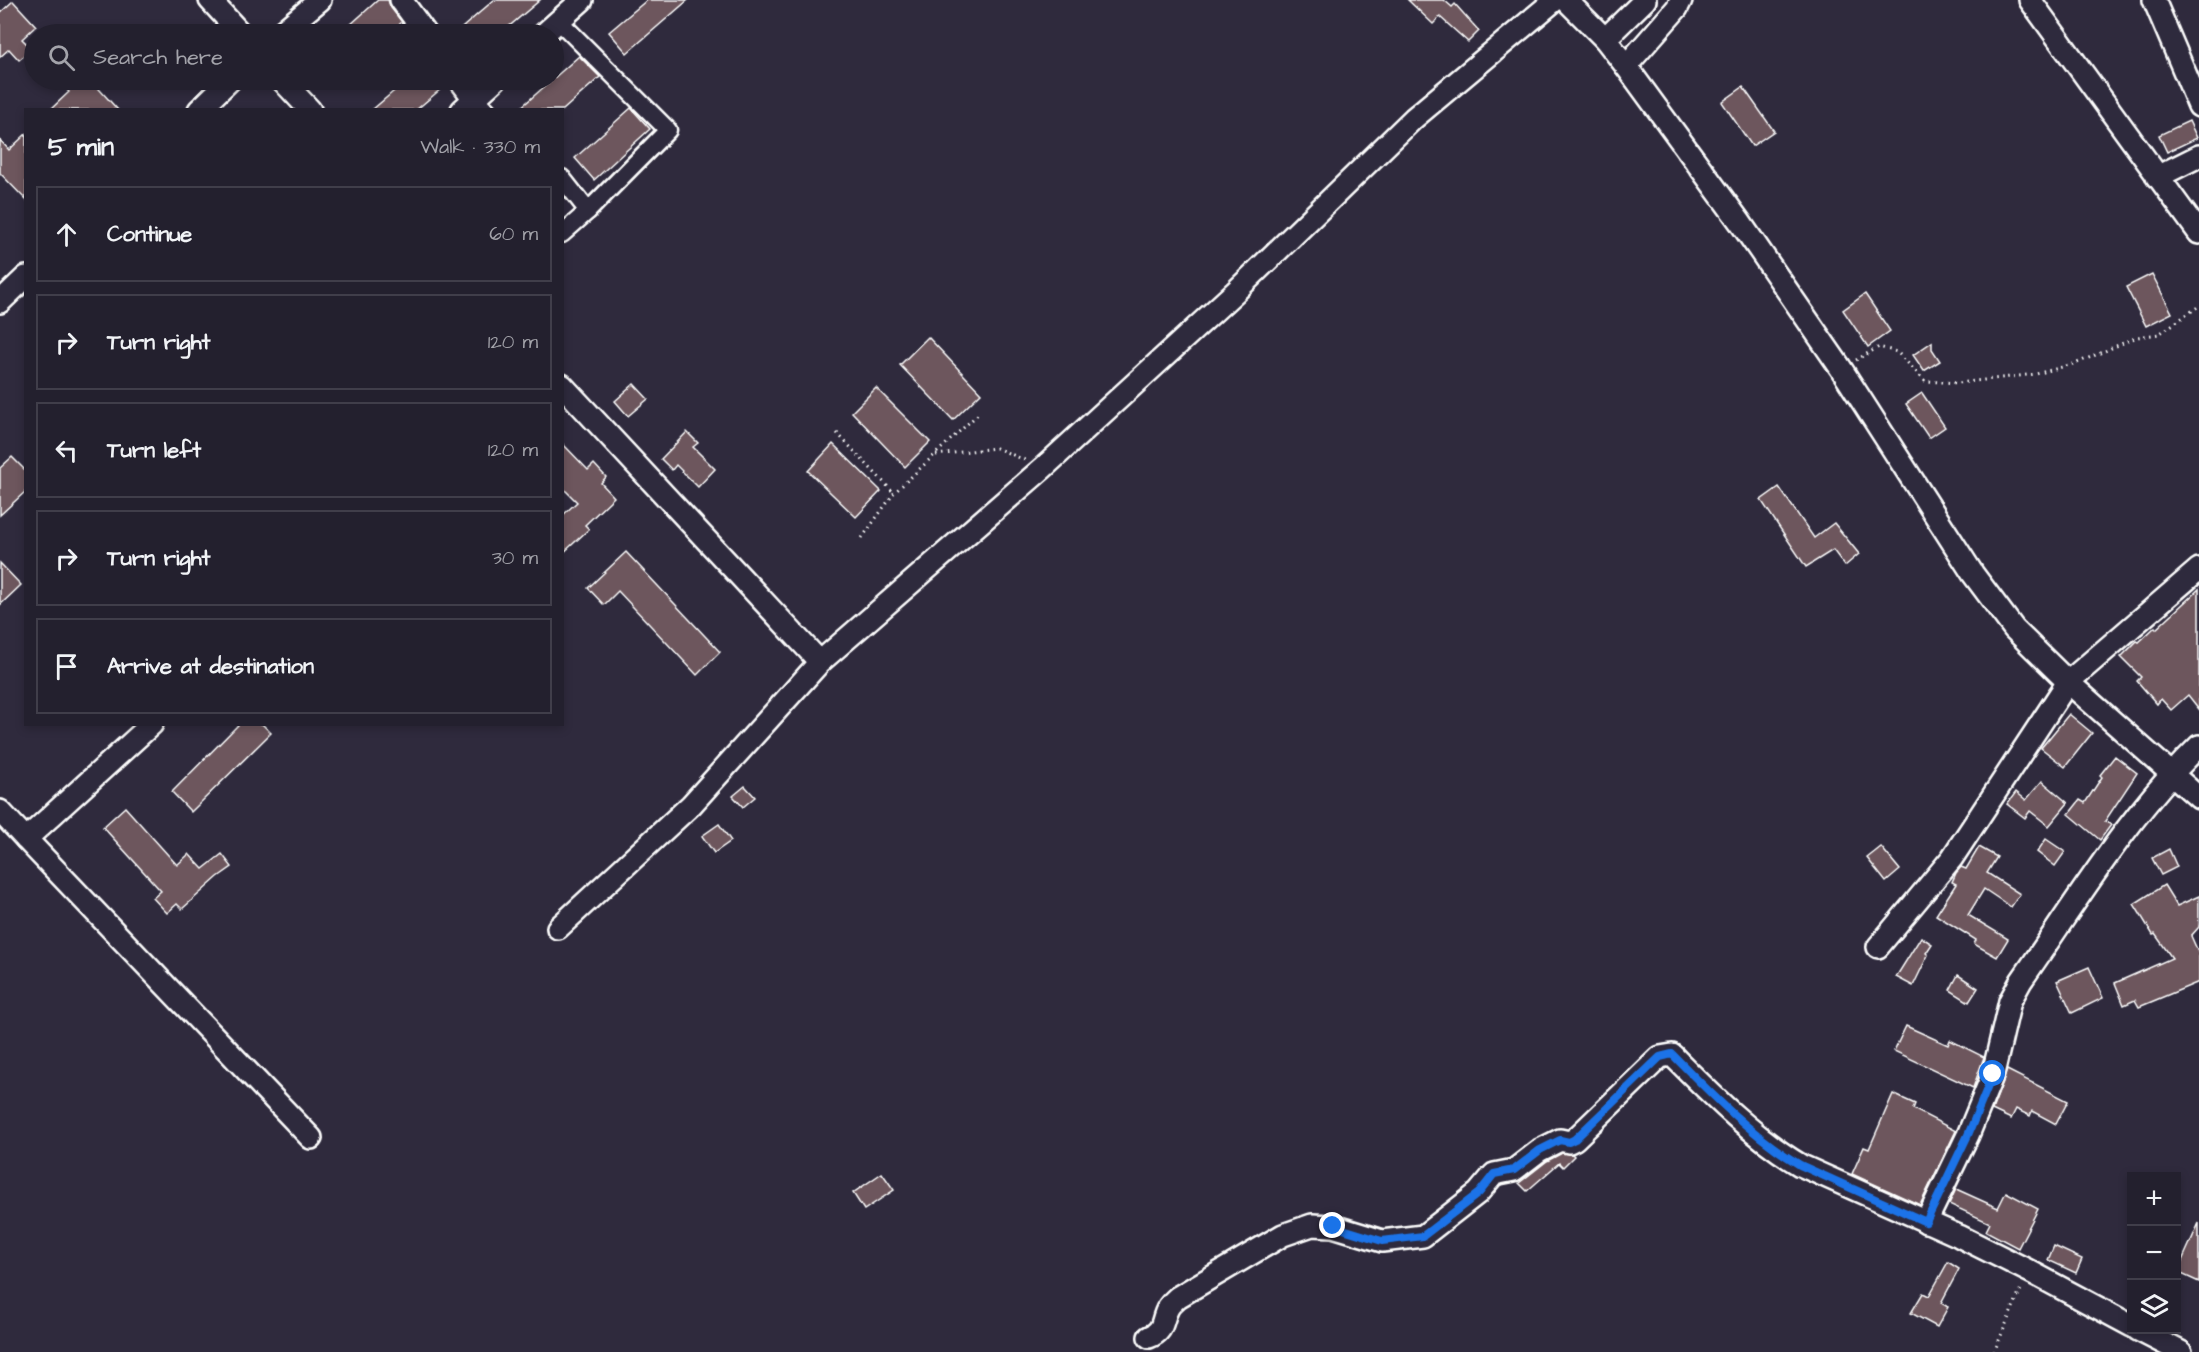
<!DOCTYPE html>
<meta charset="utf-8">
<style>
body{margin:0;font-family:"Architects Daughter",sans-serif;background:#2f2d3a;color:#f1f3f6}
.controls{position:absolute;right:18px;bottom:18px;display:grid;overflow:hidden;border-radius:0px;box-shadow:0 3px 9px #0003}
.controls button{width:54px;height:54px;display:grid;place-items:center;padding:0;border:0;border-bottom:2px solid #403e4a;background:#23202e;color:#f1f3f6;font:30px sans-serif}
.stop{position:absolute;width:18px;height:18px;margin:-14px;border:4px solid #1a73e8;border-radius:50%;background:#fff}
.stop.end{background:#1a73e8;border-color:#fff;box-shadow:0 2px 6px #0008}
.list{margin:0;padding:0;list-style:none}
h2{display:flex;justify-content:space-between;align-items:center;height:78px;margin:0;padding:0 24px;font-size:26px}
h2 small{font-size:20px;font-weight:400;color:#a3a3aa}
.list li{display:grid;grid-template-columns:39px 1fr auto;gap:18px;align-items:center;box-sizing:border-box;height:96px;margin:0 12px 12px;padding:0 12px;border:2px solid #403e4a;border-radius:0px}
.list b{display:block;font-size:22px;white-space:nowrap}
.list em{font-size:20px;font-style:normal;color:#a3a3aa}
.icon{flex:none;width:33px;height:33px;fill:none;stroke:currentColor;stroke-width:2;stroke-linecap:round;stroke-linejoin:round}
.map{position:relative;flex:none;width:2199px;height:1352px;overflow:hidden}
.search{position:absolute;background:#23202e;box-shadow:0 3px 9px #0003;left:24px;top:24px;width:540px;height:66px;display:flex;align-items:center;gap:15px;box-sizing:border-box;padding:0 21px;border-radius:33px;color:#a3a3aa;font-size:22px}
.panel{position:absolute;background:#23202e;box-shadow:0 3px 9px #0003;left:24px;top:108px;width:540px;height:618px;border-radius:0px}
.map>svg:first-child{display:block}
.building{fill:#6d575d;stroke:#fff;stroke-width:1.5}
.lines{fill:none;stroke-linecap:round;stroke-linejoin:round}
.pedestrian-casing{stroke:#fff;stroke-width:21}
.minor-casing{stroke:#fff;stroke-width:26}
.path{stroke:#fff;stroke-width:3;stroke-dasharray:1.5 4.5;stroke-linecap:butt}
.pedestrian{stroke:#2f2a3d;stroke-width:16}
.minor{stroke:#2f2a3d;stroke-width:21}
.route{stroke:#1a73e8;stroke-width:8}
</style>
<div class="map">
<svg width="2199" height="1352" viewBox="0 0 2199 1352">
<rect width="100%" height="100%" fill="#2f2a3d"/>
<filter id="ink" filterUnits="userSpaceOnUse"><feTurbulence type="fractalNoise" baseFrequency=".0167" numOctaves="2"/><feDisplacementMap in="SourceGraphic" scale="12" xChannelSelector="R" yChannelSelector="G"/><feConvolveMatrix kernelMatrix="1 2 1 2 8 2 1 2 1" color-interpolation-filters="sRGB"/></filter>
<g filter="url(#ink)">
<g class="building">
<polygon points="378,0 388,0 391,8 402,22 388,34 340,34"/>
<polygon points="494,0 540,0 500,34 455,34"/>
<polygon points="647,0 688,0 627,53 609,32"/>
<polygon points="1408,0 1444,0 1452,7 1455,4 1479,31 1468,42 1440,17 1433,24"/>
<polygon points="13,1 36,26 22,39 32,49 19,60 9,49 0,57 0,13"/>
<polygon points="579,56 600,77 563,110 518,110"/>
<polygon points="58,80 91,80 118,110 50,110 69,92"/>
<polygon points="407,80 448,80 448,83 416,110 372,110"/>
<polygon points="1743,87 1774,131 1752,146 1722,102"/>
<polygon points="631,108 650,129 594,180 575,158"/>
<polygon points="2189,121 2197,138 2167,152 2159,135"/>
<polygon points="26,134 26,200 0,173 0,140 9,150"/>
<polygon points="2152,274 2172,313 2146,326 2126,287"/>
<polygon points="1865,294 1890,331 1868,347 1843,310"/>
<polygon points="928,337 981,393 953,420 900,365"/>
<polygon points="1932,342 1932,349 1940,361 1924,371 1913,355"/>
<polygon points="634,384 648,399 628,416 615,401"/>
<polygon points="876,388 930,442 905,467 852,412"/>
<polygon points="1922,393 1945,427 1929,438 1906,404"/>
<polygon points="687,432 698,443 693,447 715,469 698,487 676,465 672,470 661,459"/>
<polygon points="562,443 588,470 594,464 606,477 601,483 614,497 585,525 589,529 562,554 562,516 577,502 562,487"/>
<polygon points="833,444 881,491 856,517 808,471"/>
<polygon points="12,457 26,471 26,491 0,515 0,468"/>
<polygon points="1779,487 1814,538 1834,523 1859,554 1845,566 1833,550 1806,567 1761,500"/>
<polygon points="626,552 720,652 697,675 618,591 604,605 588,588"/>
<polygon points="0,563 21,585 0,605"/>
<polygon points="2199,589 2199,709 2188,695 2171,710 2161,699 2157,704 2137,681 2141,677 2121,657 2137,641 2139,642 2155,627 2156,629"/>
<polygon points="2069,714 2092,733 2065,767 2041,748"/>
<polygon points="239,724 262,724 271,733 191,812 172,792"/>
<polygon points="2115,756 2137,773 2105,821 2111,825 2100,840 2069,814 2080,800 2085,803 2102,777 2100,775"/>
<polygon points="2042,781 2068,803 2049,826 2030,811 2025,818 2007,804 2016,792 2026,800"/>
<polygon points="745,786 755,797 743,807 733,796"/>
<polygon points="125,807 177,865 189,854 203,869 222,854 232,867 218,877 182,909 177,904 167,913 153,898 161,891 103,827"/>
<polygon points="719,824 731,841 714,853 702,836"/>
<polygon points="2046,839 2065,852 2055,866 2037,852"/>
<polygon points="1881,847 1900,870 1886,882 1867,858"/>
<polygon points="1979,847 1997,857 1987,873 2020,894 2011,907 1984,889 1968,915 2008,939 1997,957 1974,944 1976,940 1936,915 1956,884 1952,882 1956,873 1961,867 1966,869"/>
<polygon points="2169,849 2177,867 2161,875 2152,858"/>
<polygon points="2164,885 2177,906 2199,896 2199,927 2191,936 2199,954 2199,982 2139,1007 2135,1000 2124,1005 2115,983 2172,958 2155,934 2153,935 2134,904"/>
<polygon points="1921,937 1932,944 1926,953 1928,955 1913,986 1896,977"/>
<polygon points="2089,967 2103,998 2072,1013 2057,981"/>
<polygon points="1958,975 1978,988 1969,1002 1950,990"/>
<polygon points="1906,1026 1948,1045 1950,1040 1984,1057 1973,1088 1894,1051"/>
<polygon points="2007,1070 2068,1101 2056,1124 2032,1111 2030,1116 2016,1109 2011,1119 1992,1110"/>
<polygon points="1893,1094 1915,1104 1913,1109 1956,1131 1920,1205 1852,1174 1864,1147 1869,1149"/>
<polygon points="1562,1153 1572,1154 1574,1156 1563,1167 1559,1163 1527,1191 1519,1183 1547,1161"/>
<polygon points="882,1173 894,1190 864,1210 853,1193"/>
<polygon points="1956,1189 1998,1208 2006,1192 2038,1209 2018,1248 1986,1231 1990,1223 1949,1204"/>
<polygon points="2199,1223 2199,1282 2177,1272"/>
<polygon points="2054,1246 2082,1259 2076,1273 2048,1260"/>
<polygon points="1948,1262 1959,1269 1941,1303 1948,1307 1937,1327 1911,1313 1923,1293 1929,1296"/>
</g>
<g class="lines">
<g class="pedestrian-casing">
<g id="pedestrian">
<polyline points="559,21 668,130 588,211 562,234"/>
<polyline points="474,99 487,110"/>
<polyline points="562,178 588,211"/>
</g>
</g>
<g class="minor-casing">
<g id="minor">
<polyline points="210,0 241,34"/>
<polyline points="401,0 426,34"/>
<polyline points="1566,0 1605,39 1626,66 1740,222 1840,367 1973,574 2014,629 2068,682 2199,798"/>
<polyline points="2030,0 2199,233"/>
<polyline points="2154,0 2199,106"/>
<polyline points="279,34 320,0"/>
<polyline points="544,34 582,0"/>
<polyline points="1605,39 1645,0"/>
<polyline points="1626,66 1677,8 1681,0"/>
<polyline points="282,80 310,110"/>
<polyline points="460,80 474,99"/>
<polyline points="199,110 230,80"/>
<polyline points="462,110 495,80"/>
<polyline points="2157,177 2199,156"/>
<polyline points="0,302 26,277"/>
<polyline points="562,385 820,662"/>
<polyline points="0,811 26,839 152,724"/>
<polyline points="26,839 311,1138"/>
<polyline points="558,928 691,805 820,662 1043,468 1235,292 1414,118 1555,0"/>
<polyline points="1878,947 1952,858 2068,682 2199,569"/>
<path d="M1926 1222 1968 1135 1993 1074 2010 1001 2021 981C2077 901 2129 814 2199 746"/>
<polyline points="2138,1330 2181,1352"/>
<path d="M1149 1337C1165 1331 1161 1320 1168 1308 1170 1304 1175 1300 1178 1297L1283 1235 1312 1225 1333 1226 1382 1241 1423 1236 1478 1193 1494 1174 1514 1170 1540 1150 1560 1140 1569 1142 1575 1139 1660 1057 1672 1055C1711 1094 1752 1136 1800 1165L1959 1236 2029 1271 2132 1326"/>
</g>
</g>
<g class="path">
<polyline points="1856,360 1879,347 1897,352 1925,381 1958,383 2036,374 2077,363 2137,337 2159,334 2199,306"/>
<polyline points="837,433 894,493"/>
<polyline points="936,455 996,448 1025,460"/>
<polyline points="862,538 894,493 978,414"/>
<polyline points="1994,1352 2021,1289"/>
</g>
<use href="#pedestrian" class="pedestrian"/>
<use href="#minor" class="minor"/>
</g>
</g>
<g class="lines" filter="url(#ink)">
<path class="route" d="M1333 1226 1382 1241 1423 1236 1479 1193 1494 1174 1514 1170 1540 1150 1560 1140 1569 1142 1575 1139 1660 1057 1672 1054C1711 1094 1752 1136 1800 1165L1926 1222 1968 1135 1993 1074"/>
</g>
</svg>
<div class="controls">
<button>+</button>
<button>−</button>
<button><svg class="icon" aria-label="layers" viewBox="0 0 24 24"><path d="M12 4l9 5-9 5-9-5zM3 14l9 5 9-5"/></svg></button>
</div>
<div class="stop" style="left:1993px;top:1074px"></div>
<div class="stop end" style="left:1333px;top:1226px"></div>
<div class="search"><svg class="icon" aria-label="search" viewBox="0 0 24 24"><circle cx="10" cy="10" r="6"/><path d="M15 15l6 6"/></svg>Search here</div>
<section class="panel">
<h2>5 min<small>Walk · 330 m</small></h2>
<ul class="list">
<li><svg class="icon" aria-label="ahead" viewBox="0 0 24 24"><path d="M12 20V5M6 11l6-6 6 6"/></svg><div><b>Continue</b></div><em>60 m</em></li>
<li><svg class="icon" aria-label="right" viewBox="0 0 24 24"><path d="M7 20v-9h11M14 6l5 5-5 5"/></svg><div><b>Turn right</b></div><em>120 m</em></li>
<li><svg class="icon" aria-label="left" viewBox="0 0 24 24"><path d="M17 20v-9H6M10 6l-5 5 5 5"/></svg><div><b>Turn left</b></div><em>120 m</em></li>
<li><svg class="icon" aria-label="right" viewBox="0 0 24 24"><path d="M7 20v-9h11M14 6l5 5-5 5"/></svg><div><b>Turn right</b></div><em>30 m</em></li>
<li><svg class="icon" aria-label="arrive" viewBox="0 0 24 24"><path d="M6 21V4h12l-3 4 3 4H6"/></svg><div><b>Arrive at destination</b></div></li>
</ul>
</section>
</div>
